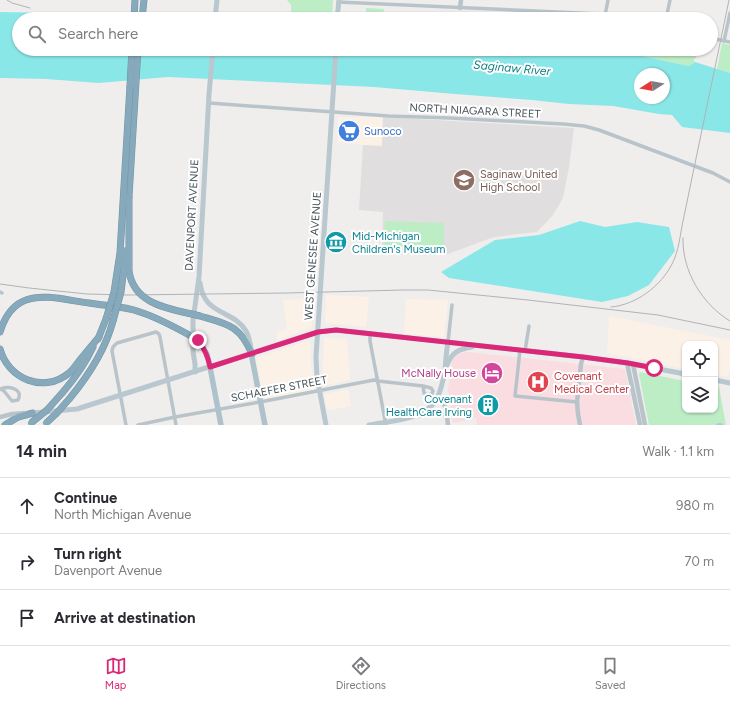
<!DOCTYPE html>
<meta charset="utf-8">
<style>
body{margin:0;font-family:Figtree,sans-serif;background:#f7f7f7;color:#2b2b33}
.controls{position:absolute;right:12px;bottom:12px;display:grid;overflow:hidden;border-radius:8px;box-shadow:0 1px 3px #0004}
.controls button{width:36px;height:36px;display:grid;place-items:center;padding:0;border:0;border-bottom:1px solid #e1e1e2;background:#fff;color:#2b2b33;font:20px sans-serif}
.compass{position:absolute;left:634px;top:68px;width:36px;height:36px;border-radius:50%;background:#fff;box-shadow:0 1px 3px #0004;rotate:259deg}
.stop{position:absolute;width:12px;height:12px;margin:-9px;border:3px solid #db2777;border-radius:50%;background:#fff}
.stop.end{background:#db2777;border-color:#fff;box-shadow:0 1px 4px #0008}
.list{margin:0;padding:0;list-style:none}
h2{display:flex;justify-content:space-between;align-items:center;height:52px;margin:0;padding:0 16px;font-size:17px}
h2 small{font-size:13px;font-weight:400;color:#7c7c81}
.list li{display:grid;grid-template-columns:26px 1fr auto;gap:12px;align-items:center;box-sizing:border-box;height:56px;padding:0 16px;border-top:1px solid #e1e1e2}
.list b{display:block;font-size:15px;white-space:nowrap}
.list p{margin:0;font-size:13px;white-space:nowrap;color:#7c7c81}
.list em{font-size:13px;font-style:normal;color:#7c7c81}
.icon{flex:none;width:22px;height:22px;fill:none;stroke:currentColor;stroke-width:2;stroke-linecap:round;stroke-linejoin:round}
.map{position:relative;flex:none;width:730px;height:425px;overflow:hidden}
.search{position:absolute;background:#fff;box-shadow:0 1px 3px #0004;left:12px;right:12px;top:12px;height:44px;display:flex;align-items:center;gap:10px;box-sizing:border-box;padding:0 14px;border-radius:22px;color:#7c7c81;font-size:15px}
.sheet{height:220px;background:#fff}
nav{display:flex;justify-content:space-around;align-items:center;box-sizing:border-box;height:56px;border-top:1px solid #e1e1e2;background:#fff;font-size:11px;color:#7c7c81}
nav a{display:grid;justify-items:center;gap:2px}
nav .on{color:#db2777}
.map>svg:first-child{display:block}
.commercial{fill:#fbf1e6}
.education{fill:#e1dedf}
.medical{fill:#f9dde0}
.green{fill:#bcedc5}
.water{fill:#8ae7e8;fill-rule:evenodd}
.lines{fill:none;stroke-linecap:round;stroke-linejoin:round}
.motorway-casing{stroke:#7195a6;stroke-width:7}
.minor{stroke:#b9c4ca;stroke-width:3.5}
.tertiary{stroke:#b9c4ca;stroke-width:4.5}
.secondary{stroke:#b9c7cf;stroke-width:5}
.primary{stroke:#adc2cb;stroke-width:5.5}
.motorway{stroke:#86aabb;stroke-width:6}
.rail{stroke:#afb4b7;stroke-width:1}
.motorway-bridge-casing{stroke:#7195a6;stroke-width:7;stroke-linecap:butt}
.motorway-bridge{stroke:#86aabb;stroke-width:6}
.route{stroke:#db2777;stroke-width:5}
.labels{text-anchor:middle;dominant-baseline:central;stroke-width:4;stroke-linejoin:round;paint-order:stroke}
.street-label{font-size:11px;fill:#46545a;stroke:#fff}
.shop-label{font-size:11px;fill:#366cbe;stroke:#fff;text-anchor:start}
.education-label{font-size:11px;fill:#785e54;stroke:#fff;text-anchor:start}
.culture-label{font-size:11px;fill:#0d838f;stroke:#fff;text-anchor:start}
.hotel-label{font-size:11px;fill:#b23c85;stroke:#fff;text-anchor:end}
.health-label{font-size:11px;fill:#be3a42;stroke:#fff;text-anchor:start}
.water-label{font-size:12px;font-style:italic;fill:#118385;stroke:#fff}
</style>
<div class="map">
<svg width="730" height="425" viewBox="0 0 730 425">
<rect width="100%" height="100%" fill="#f0eded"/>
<g class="commercial">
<polygon points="338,117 383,117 382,146 363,145 338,142"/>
<polygon points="326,295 369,297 366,327 325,323"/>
<polygon points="313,299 312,327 277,341 277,332 287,329 283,300"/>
<polygon points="406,299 448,300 444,337 404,334"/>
<polygon points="609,316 730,340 730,368 728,377 715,374 715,344 685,344 685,369 607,353"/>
<polygon points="324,338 347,339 350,380 322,386"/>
<polygon points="310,340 311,365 316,390 264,399 256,358"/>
<polygon points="348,389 351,406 327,410 324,394"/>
</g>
<polygon class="education" points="383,117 574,128 569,167 563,198 553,215 537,232 494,237 445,255 382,254 383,212 359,210 363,145 382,146"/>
<polygon class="medical" points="469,352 625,369 636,425 477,425 476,418 453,423 448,390 452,362 453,359 458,354 461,353"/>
<g class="green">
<polygon points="287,0 333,0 332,19 291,19 291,5"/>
<polygon points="366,8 384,9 383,19 366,19"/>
<polygon points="511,14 599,16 613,19 511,19"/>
<polygon points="722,43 730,45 730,73 717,69"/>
<polygon points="609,49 698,49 696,58 694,59 694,61 695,62 689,66"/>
<polygon points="385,221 444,223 444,250 384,248"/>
<polygon points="640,372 685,381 685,410 715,410 715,387 719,387 726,425 649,425 639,374"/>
</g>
<g class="water">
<path d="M0 12 116 14 207 19H19V49H609L689 66 695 62 730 73V133L682 127 672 115 659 114 613 106 569 104 532 100 455 94 374 87 168 77 99 83 46 79 0 78ZM640 74H664V98H640Z"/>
<polygon points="580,221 605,227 637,222 669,227 675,251 649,285 628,296 602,302 449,278 441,272 495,240 539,235"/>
</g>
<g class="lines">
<g class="motorway-casing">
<g id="motorway">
<polyline points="134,19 135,0"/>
<polyline points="142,19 144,0"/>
<polyline points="130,86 132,49"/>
<polyline points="129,196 138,49"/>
<path d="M200 316C227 324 240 325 252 354"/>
<path d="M0 332C4 319 12 305 26 300 44 293 70 301 89 303 106 306 124 306 140 312 159 318 176 328 193 337"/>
<polyline points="98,339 106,319"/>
<path d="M0 349C8 379 44 394 69 373 73 370 76 365 79 361 86 353 92 345 99 337"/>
<path d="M63 392C75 378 85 364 93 347"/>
<path d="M70 398C89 375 105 351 113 321"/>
<polyline points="5,425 18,417 33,413"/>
</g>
</g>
<g class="minor">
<polyline points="338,2 601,14 623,19"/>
<polyline points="605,15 608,0"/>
<polyline points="666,19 670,0"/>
<polyline points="711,38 730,42"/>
<polyline points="724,41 730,13"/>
<polyline points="209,103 389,116 450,118 563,124 584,126 599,130 713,173 730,182"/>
<polyline points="0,292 2,293"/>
<polyline points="370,334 370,341 386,425"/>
<polyline points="448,342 452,305"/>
<polyline points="520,350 515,396 577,402"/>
<polyline points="525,351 529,326"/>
<path d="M0 389C8 386 24 388 18 400L12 401 4 391 1 389"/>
<polyline points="126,425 112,351 113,347 117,343 156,332 159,334 160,337 176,425"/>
<polyline points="138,425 175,417 260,402 374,380 378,381 423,386 431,388 433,391 432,394 427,395 424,393 423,386"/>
<polyline points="718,425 721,425"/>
</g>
<g class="tertiary">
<polyline points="460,8 461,0"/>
<polyline points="627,363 640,425"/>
<polyline points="633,364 645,425"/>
<path d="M438 398C449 407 446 412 448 425"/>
<path d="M418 416C428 414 441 409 447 417"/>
<polyline points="0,417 12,414 25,413"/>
<polyline points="580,425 578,414 577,402 581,364 583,357"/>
</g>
<g class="secondary">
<polyline points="215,19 217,0"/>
<polyline points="337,19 339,0"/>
<path d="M200 283C204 316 233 309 246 331 249 336 250 342 251 349"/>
<path d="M447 365C452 352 459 349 472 347"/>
<polyline points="195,372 195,364 193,352 193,320 199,277 209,94 213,49"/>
<polyline points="715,380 730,383"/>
<polyline points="33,413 77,409 318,332 336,330 583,357 627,363 685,374"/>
<polyline points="326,425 317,377 316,357 336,49"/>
<path d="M369 425C390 421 424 420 436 400 440 394 444 377 445 370 446 361 446 352 448 342"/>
</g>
<g class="primary">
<polyline points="193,337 198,340 207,354 210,367 221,425"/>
<polyline points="252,354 252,358 265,425"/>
</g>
<use href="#motorway" class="motorway"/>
<g class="rail">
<polyline points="7,0 12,3 30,8"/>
<path d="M683 238C682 271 702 304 730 321"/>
<polyline points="0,284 29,288 87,294 128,295 287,293 403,290 428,290 528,300 658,315 730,330"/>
<path d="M611 307C636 305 661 286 672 264 679 251 680 235 683 221L729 0"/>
</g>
<g class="motorway-bridge-casing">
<g id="motorway-bridge">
<path d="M129 196V271C134 306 172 309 200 316"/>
<polyline points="106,319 114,292 120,253 130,86"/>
<polyline points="113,321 121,292 126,250"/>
<polyline points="31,423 47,410 63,392"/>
<polyline points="46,423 56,414 70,398"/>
</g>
</g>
<use href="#motorway-bridge" class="motorway-bridge"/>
</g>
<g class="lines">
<path class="route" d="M198 340C204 348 208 356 210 367L318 332 336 330 583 357 628 363 654 368"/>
</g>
<defs>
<g id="supermarket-disc" transform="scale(1.15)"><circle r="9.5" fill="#3f7fe0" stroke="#fff"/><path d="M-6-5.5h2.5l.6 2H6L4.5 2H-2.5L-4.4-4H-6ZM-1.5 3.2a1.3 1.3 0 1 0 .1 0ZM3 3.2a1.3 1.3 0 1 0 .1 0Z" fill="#fff"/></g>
<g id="school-disc" transform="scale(1.15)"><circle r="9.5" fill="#8d6e63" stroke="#fff"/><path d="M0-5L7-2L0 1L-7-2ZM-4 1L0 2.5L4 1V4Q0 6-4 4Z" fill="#fff"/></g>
<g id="museum-disc" transform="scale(1.15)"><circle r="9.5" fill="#0f9aa8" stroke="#fff"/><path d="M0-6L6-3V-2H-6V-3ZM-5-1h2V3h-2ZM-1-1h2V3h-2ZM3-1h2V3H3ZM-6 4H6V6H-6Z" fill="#fff"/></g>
<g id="hotel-disc" transform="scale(1.15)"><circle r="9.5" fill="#d1479c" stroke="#fff"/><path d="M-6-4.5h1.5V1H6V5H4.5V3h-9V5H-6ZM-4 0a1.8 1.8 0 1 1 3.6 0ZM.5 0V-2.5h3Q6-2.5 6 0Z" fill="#fff"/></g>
<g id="hospital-disc" transform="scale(1.15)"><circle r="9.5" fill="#e0444e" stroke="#fff"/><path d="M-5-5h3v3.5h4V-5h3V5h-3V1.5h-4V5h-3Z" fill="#fff"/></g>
<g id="building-disc" transform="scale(1.15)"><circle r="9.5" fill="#0f9aa8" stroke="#fff"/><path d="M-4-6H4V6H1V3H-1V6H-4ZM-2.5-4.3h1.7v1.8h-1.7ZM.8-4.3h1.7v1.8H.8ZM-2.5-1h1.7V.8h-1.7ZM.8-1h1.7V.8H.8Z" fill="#fff"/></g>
</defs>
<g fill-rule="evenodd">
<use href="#supermarket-disc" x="349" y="131"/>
<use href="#school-disc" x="464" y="180"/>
<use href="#museum-disc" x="336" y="242"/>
<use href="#hotel-disc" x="492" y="373"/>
<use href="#hospital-disc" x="538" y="382"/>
<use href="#building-disc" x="488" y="405"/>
</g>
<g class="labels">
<g class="street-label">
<text transform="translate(475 111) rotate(3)">NORTH NIAGARA STREET</text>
<text transform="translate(192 215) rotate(-87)">DAVENPORT AVENUE</text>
<text transform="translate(313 256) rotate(-86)">WEST GENESEE AVENUE</text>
<text transform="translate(279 389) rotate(-11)">SCHAEFER STREET</text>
</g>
<g class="shop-label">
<text x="364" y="131">Sunoco</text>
</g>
<g class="education-label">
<text x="480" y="174">Saginaw United<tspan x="480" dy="13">High School</tspan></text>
</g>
<g class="culture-label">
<text x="352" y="236">Mid-Michigan<tspan x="352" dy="13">Children's Museum</tspan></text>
<text x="472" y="399" text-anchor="end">Covenant<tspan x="472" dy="13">HealthCare Irving</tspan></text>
</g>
<g class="hotel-label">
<text x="476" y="373">McNally House</text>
</g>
<g class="health-label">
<text x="554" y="376">Covenant<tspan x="554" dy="13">Medical Center</tspan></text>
</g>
<g class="water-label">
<text transform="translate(512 68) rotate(5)">Saginaw River</text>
</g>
</g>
</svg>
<div class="controls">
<button><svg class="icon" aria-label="locate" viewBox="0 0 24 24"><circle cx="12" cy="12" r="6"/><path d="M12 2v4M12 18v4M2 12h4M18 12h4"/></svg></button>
<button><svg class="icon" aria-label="layers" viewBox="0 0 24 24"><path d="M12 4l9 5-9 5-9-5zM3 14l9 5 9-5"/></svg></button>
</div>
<svg class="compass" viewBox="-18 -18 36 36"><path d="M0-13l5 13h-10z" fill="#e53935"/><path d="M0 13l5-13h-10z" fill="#7c7c81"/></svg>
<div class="stop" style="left:654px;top:368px"></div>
<div class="stop end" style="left:198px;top:340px"></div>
<div class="search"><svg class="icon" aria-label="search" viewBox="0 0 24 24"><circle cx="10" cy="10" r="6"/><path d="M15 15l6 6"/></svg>Search here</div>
</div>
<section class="sheet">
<h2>14 min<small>Walk · 1.1 km</small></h2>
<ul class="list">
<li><svg class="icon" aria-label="ahead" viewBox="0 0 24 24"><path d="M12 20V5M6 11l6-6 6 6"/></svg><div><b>Continue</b><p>North Michigan Avenue</p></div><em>980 m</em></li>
<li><svg class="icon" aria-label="right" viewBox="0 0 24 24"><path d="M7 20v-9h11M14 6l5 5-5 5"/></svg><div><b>Turn right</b><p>Davenport Avenue</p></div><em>70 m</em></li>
<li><svg class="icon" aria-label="arrive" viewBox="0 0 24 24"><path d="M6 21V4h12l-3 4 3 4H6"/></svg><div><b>Arrive at destination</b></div></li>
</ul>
</section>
<nav>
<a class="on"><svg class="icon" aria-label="map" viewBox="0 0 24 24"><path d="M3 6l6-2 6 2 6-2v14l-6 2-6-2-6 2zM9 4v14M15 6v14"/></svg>Map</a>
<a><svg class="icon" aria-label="directions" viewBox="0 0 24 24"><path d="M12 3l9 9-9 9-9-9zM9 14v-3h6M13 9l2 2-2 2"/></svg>Directions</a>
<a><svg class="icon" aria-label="saved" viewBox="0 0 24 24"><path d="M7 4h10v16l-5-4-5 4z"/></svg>Saved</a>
</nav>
